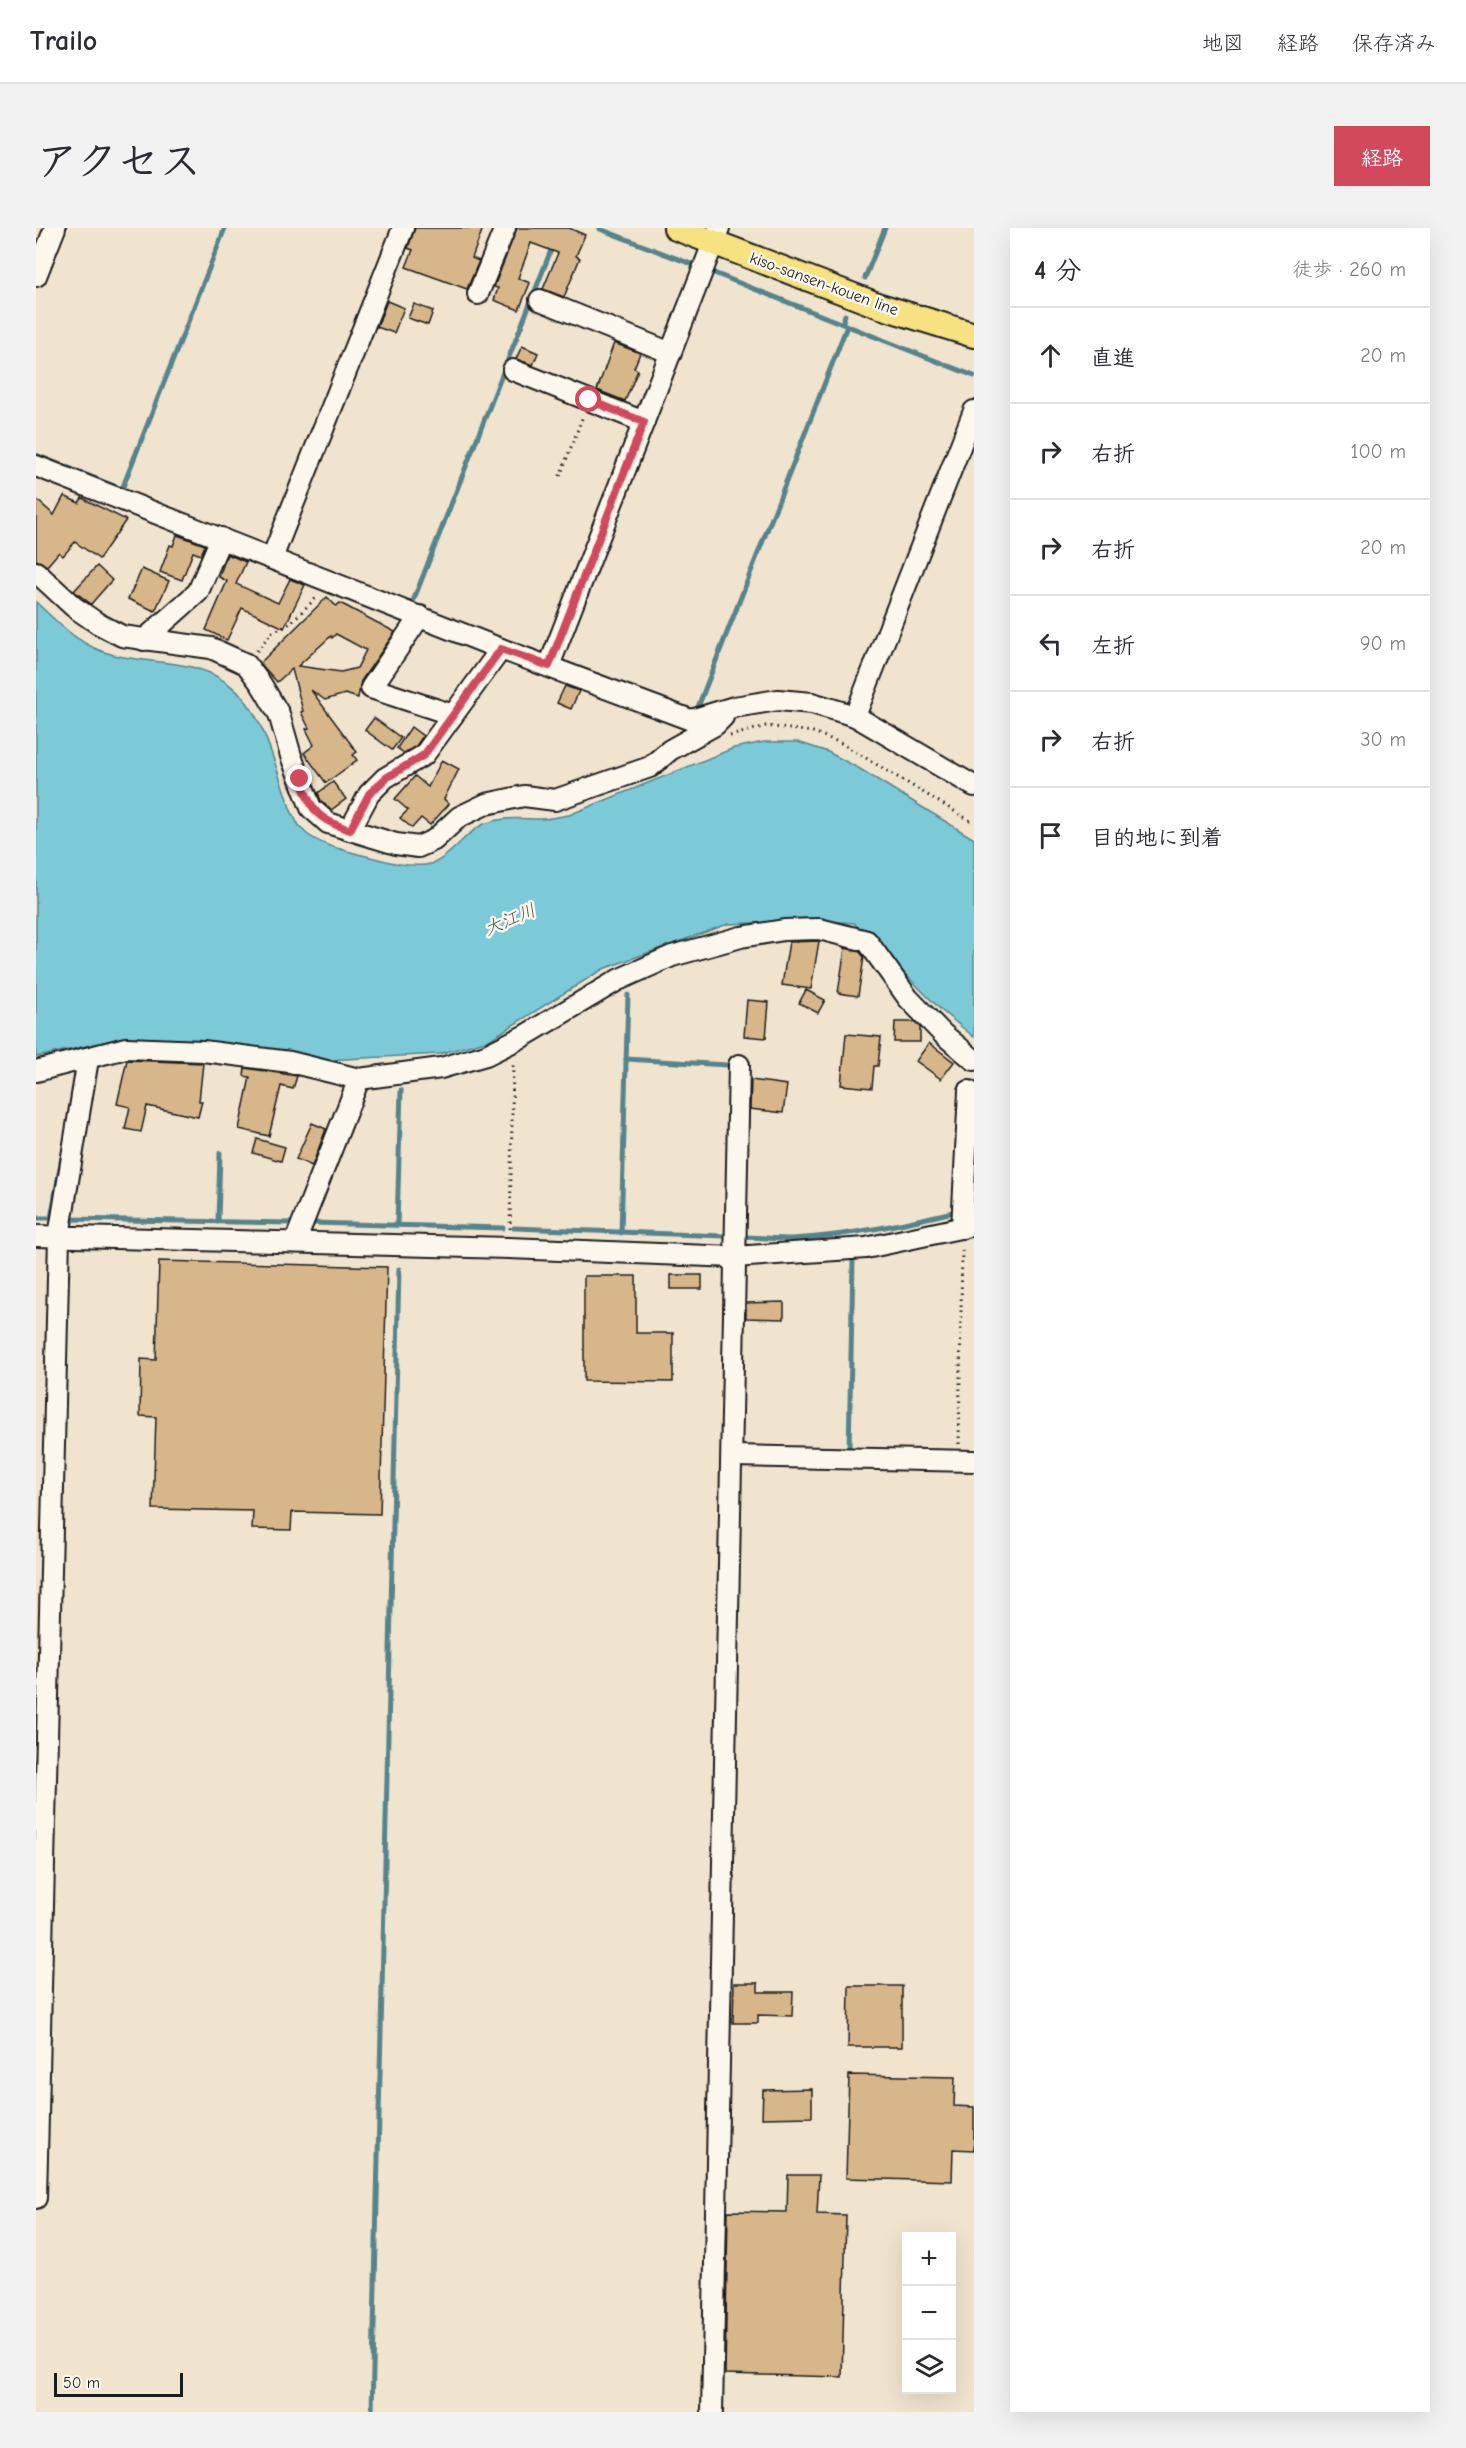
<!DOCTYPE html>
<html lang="ja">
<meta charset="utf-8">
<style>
body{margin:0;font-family:"Comic Neue","Klee One",sans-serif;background:#f2f2f3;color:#2b2b33}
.controls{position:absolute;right:18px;bottom:18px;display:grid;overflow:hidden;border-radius:0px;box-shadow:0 6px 24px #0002}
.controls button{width:54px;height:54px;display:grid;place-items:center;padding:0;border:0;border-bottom:2px solid #e1e1e2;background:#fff;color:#2b2b33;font:30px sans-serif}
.scale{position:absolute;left:18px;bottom:15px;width:129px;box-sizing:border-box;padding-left:6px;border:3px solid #1c1c1c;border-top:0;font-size:16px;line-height:21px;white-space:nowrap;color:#1c1c1c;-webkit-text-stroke:4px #fbf7ec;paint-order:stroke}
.stop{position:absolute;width:18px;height:18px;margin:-14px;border:4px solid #d1495b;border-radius:50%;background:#fff}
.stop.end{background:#d1495b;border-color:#fff;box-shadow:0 2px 6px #0008}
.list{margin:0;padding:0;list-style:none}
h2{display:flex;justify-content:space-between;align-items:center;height:78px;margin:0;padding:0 24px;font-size:26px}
h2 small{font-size:20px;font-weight:400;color:#7c7c81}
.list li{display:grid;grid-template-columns:39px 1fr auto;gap:18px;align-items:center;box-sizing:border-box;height:96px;padding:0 24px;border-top:2px solid #e1e1e2}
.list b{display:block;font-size:22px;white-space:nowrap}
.list em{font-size:20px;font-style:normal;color:#7c7c81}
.icon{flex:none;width:33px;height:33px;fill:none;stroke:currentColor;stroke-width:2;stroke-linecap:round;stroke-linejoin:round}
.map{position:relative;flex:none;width:938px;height:2184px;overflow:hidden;border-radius:0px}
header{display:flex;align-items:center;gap:36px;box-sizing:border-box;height:84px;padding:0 30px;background:#fff;border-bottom:2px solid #e1e1e2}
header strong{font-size:28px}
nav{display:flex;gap:33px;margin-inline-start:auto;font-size:21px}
.intro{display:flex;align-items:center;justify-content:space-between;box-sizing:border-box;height:144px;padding:0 36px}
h1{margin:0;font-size:42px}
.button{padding:15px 27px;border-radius:0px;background:#d1495b;color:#fff;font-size:21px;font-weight:700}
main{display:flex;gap:36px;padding:0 36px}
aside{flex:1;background:#fff;border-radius:0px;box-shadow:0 6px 24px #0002}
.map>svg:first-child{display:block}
.water{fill:#7bc9d8;stroke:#55848d;stroke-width:1.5}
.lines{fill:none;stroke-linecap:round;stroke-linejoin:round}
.stream{stroke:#55848d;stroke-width:5}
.building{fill:#d7b78a;stroke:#1c1c1c;stroke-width:1.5;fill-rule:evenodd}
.minor-casing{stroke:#1c1c1c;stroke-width:24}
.major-casing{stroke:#1c1c1c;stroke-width:28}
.path{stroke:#1c1c1c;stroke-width:3;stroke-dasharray:1.5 4.5;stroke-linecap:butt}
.minor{stroke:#fbf7ec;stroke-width:20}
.major{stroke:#f6e281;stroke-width:24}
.route{stroke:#d1495b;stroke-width:8}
.labels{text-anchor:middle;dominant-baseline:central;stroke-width:5;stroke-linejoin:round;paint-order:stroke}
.street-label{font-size:16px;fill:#1c1c1c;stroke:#fbf7ec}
.water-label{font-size:18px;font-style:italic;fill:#3d595e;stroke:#fbf7ec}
</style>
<header>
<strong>Trailo</strong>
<nav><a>地図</a><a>経路</a><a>保存済み</a></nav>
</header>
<div class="intro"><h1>アクセス</h1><a class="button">経路</a></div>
<main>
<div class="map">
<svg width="938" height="2184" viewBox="0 0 938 2184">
<rect width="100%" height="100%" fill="#f0e4cf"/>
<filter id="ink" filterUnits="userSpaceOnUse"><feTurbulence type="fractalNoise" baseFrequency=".0167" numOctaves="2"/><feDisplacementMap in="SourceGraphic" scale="12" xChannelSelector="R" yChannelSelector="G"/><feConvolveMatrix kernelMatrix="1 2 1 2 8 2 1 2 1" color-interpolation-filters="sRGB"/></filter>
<g filter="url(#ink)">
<path class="water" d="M0 374C23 396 46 420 78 427 114 436 156 431 188 453 225 477 234 523 248 562 253 578 258 595 271 606 285 617 305 621 322 626 344 631 365 639 389 637 412 635 427 605 448 596 469 588 485 591 506 591 515 591 524 588 533 587L698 520 728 514H762L792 524 824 541 938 611V809L906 783 818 695 779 692 692 696 567 741 453 812 403 826 290 832 213 818 159 812 86 810 0 829Z"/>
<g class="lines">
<g class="stream">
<polyline points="564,1 663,39"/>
<polyline points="678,45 938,148"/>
<polyline points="829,50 849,0"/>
<polyline points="806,96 809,87"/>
<polyline points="0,227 86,261 189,0"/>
<polyline points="376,376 517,17"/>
<polyline points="660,484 811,98"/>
<polyline points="590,831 691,837"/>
<polyline points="0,990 17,990"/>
<polyline points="15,990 26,929"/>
<polyline points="34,991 258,995"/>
<polyline points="182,994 184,925"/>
<polyline points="275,995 467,1000"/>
<polyline points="361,997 365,862"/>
<polyline points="478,1000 689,1008"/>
<polyline points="585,1005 592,767"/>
<path d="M704 1009C721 1009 739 1011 756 1011 812 1008 867 996 921 983"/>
<polyline points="813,1222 817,1033"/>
<polyline points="336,2184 363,1041"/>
</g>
</g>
<g class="building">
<polygon points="379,0 447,0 436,30 443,33 431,61 370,39 377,22 372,20"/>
<polygon points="481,0 533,0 549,7 540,28 544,30 528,69 507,61 522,25 495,15 482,50 494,55 483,82 458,72 462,60 458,59"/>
<polygon points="351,73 368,80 358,105 341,99"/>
<polygon points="378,76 397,83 392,97 372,90"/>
<polygon points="578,115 604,125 598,140 602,142 589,173 561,162"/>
<polygon points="486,118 502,125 497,137 480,131"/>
<polygon points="28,268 43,275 46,270 90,292 63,331 39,314 27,328 23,324 11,338 0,332 0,271 18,287"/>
<polygon points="141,307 169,317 165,327 157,324 146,352 124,344 134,317 137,318"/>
<polygon points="191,326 210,334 200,356 242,375 254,351 269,357 248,400 206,380 191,412 170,402 191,353 183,349"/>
<polygon points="61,338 76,352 55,376 38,363"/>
<polygon points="106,341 133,353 119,383 92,371"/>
<path d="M291 369 300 378 304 375 359 404 325 453 322 470 309 466 289 472 275 462 321 524 317 527 321 532 290 555 268 525 278 517 270 501 273 500 265 484 267 483 256 441 241 454 224 435ZM300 406 330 422 321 440 305 444 262 438 295 408 296 410Z"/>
<polygon points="529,458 543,463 535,481 521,475"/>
<polygon points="338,490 365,510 356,522 329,502"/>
<polygon points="375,499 387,508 380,518 368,525 361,520"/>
<polygon points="406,532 423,541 408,571 413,576 394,597 385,590 376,600 364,590 372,582 359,571 379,548 392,559"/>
<polygon points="297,554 310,571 295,582 285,573 282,565"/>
<polygon points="783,713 775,761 746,757 753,714"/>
<polygon points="809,720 824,724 828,729 822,768 802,765"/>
<polygon points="770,762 789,772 782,785 763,775"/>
<polygon points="711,772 733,774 730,810 708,808"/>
<polygon points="859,794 879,794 884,799 884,814 858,814"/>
<polygon points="810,806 845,809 842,838 838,838 836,860 805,857"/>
<polygon points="893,815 918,834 905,851 880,833"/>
<polygon points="91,832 167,835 163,873 166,873 162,889 111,878 105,904 89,901 94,879 81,876"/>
<polygon points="209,840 261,848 257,861 245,858 233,908 203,901 214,849 208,848"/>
<polygon points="715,852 751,857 747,885 714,881"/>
<polygon points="276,895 290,901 276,938 260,931"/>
<polygon points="221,911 249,919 245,933 217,925"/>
<polygon points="123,1033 351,1039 344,1286 256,1284 255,1302 216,1301 217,1283 117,1281 120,1189 104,1188 105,1131 120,1132"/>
<rect x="635" y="1047" width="31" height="14"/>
<polygon points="548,1048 600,1048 600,1105 637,1105 637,1154 548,1153"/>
<polygon points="748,1074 748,1091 710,1090 710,1075"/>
<polygon points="698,1755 722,1755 722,1764 757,1764 756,1788 722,1787 722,1795 697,1795"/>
<polygon points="813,1758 866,1758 866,1819 812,1819"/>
<polygon points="813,1847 919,1849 918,1878 938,1879 938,1922 917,1921 916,1953 810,1950"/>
<polygon points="776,1861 776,1889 726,1890 727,1862"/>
<polygon points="752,1947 783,1947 781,1986 810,1987 806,2149 689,2146 692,1983 751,1984"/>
</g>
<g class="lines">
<g class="minor-casing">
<g id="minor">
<polyline points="0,48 19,0"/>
<polyline points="442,66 469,0"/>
<polyline points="504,72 635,125"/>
<polyline points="477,142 608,194"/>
<polyline points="0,238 465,421 655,492 698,479 742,472 776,475 819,488 938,183"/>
<polyline points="236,330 367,0"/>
<polyline points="0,344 38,379 61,395 86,408 175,420 210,436 225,456 243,486 255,528 275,580 292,595 314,602 333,566 349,550 388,527 465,421"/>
<polyline points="384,388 335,460 417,487"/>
<polyline points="108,412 162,364 185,310"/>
<polyline points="513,438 683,0"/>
<polyline points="819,488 938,558"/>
<polyline points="314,602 360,616 382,619 398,612 423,589 450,576 488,568 519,572 614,539 634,522 679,497 687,489"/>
<polyline points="0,843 90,820 167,823 254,834 323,851 405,840 450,827 488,808 582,752 636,728 705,709 748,702 783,701 831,713 872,770 907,806 938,832"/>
<polyline points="926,1000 933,863"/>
<polyline points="0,1008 473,1020 698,1029 830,1020 938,997"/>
<polyline points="259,1014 323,851"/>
<polyline points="697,1228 938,1233"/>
<polyline points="0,1970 23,1008 52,831"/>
<polyline points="676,2184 703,837"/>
</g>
</g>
<g class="major-casing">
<polyline id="major" points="640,0 844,78 938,107"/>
</g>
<g class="path">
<polyline points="524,248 547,188"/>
<polyline points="221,423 235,405 253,396 282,368"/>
<polyline points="694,508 730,498 777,504 805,515 938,595"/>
<polyline points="474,1001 477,834"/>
<polyline points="923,1216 926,1019"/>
</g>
<use href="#minor" class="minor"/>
<use href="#major" class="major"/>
</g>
</g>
<g class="lines" filter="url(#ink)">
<path class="route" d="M264 551C277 584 280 591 314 602L333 566 350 550 388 527 465 421 513 438 608 194 553 172"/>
</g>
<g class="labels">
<g class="street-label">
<text transform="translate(788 56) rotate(20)">kiso-sansen-kouen line</text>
</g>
<g class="water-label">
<text transform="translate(474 692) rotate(-23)">大江川</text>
</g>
</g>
</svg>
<div class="controls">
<button>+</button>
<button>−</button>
<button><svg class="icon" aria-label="layers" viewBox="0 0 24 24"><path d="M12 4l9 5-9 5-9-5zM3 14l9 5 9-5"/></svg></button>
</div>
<div class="scale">50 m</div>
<div class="stop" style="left:553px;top:172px"></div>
<div class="stop end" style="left:264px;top:551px"></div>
</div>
<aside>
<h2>4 分<small>徒歩 · 260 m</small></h2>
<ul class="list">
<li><svg class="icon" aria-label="ahead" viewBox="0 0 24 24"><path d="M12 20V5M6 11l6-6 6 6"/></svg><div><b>直進</b></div><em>20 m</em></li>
<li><svg class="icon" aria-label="right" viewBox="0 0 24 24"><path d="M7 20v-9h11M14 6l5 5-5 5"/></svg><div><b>右折</b></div><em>100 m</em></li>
<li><svg class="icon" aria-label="right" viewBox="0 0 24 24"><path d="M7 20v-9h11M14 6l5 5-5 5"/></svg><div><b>右折</b></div><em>20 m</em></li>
<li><svg class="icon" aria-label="left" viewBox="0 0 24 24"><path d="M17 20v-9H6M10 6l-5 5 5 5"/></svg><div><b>左折</b></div><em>90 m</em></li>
<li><svg class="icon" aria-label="right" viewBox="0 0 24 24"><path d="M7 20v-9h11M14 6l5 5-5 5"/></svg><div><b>右折</b></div><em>30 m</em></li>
<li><svg class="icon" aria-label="arrive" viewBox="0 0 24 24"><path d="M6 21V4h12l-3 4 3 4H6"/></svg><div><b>目的地に到着</b></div></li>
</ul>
</aside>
</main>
